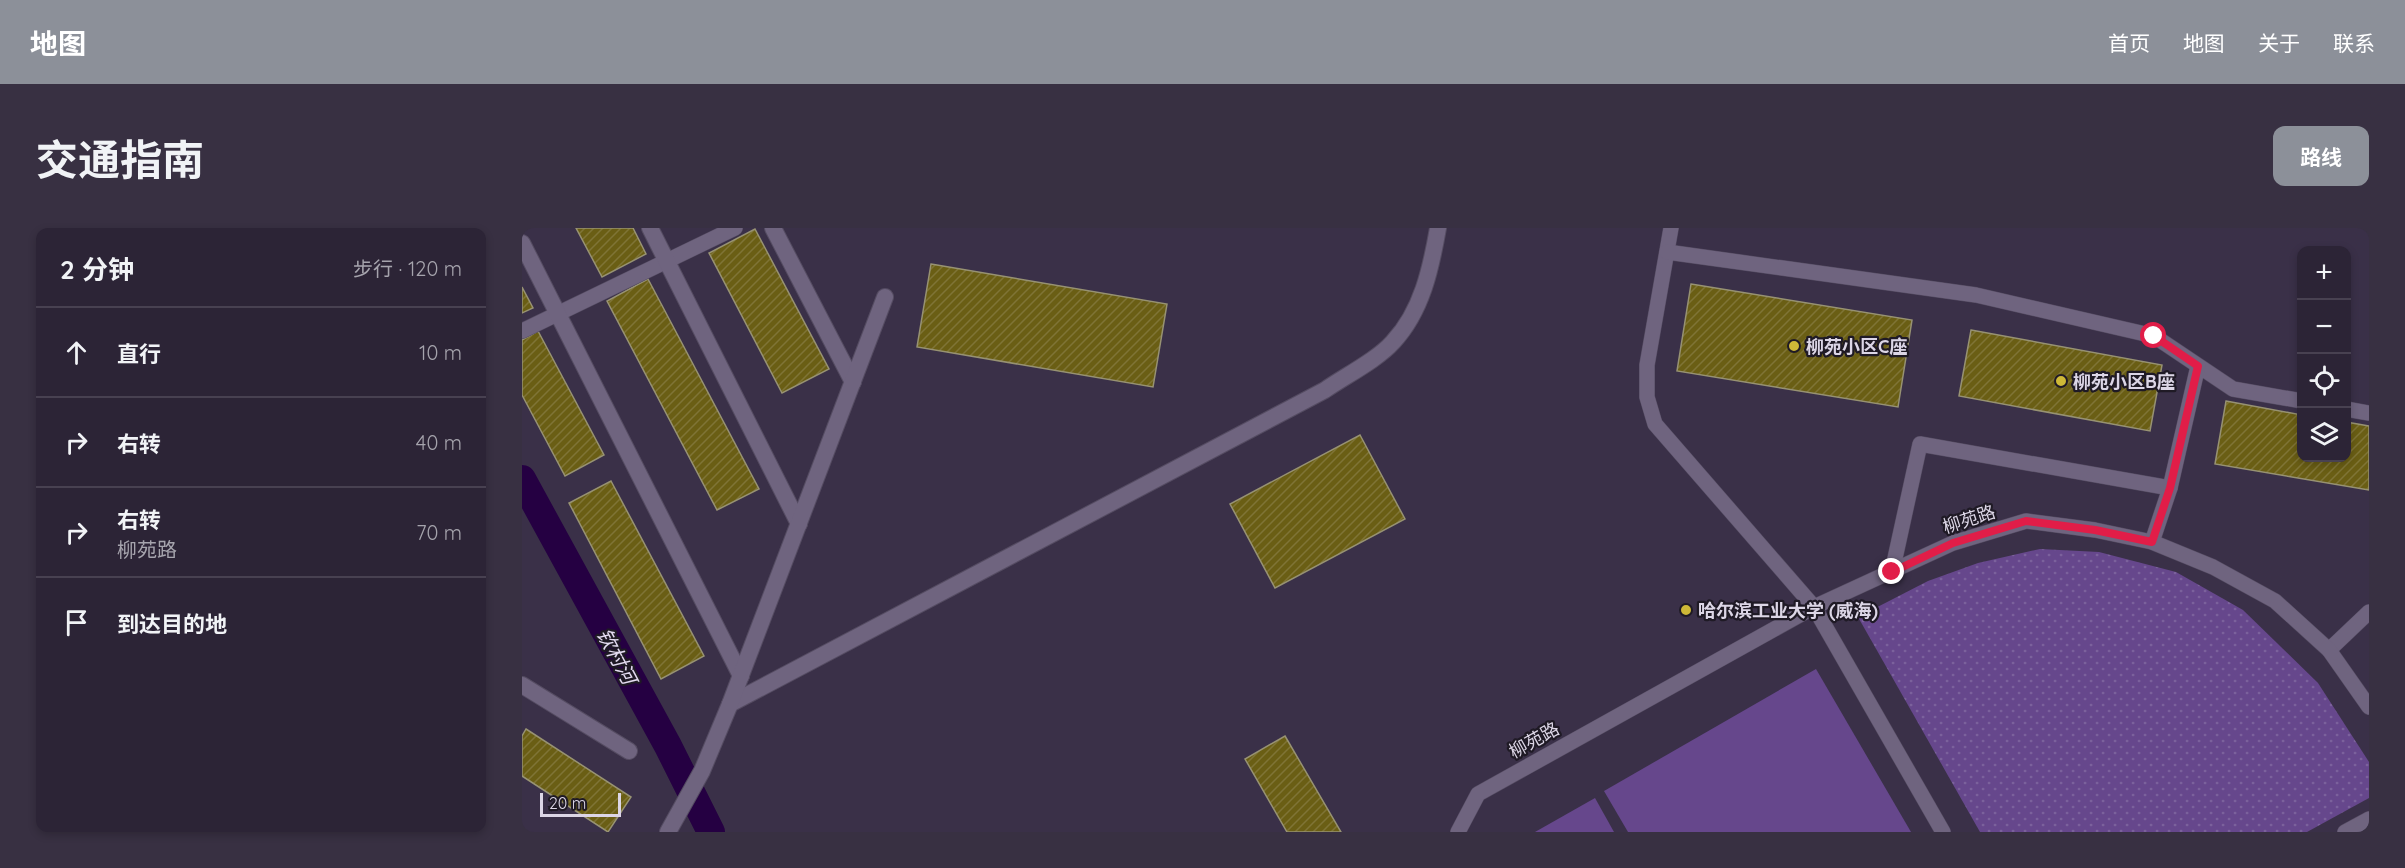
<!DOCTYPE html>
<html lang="zh">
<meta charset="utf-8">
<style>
body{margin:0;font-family:Quicksand,"Noto Sans SC",sans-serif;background:#383042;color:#f1f3f6}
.controls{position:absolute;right:18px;top:18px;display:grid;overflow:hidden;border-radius:12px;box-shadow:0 3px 9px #0003}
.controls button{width:54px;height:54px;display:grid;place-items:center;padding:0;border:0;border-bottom:2px solid #484151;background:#2c2436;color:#f1f3f6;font:30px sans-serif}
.scale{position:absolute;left:18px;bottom:15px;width:81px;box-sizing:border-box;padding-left:6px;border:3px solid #dcd6e6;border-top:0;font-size:16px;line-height:21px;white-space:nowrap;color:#dcd6e6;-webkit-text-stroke:4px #1f1a25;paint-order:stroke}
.stop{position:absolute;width:18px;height:18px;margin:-14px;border:4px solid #e11d48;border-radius:50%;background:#fff}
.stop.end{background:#e11d48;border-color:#fff;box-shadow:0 2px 6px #0008}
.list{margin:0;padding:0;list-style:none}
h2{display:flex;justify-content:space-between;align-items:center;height:78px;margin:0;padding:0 24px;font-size:26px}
h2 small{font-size:20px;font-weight:400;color:#a6a4ad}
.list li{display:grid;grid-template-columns:39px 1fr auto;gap:18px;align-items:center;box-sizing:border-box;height:90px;padding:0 24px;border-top:2px solid #484151}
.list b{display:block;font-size:22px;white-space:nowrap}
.list p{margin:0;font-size:20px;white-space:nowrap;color:#a6a4ad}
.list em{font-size:20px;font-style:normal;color:#a6a4ad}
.icon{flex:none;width:33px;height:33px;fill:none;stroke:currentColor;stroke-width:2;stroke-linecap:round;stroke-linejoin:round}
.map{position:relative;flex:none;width:1847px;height:604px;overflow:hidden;border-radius:12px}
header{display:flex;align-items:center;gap:36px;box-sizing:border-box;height:84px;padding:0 30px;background:#8c9099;color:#fff}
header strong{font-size:28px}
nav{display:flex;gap:33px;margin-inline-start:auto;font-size:21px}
.intro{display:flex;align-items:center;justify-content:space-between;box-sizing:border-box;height:144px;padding:0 36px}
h1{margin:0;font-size:42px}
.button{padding:15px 27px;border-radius:12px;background:#8c9099;color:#fff;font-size:21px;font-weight:700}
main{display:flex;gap:36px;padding:0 36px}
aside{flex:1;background:#2c2436;border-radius:12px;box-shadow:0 3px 9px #0003}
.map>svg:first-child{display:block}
.park{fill:url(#park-dots)}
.pitch{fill:#66478c}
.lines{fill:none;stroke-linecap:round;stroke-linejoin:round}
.canal{stroke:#250042;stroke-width:28}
.building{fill:url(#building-hatch);stroke:#979273;stroke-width:1.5}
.service-casing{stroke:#554c62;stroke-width:16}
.minor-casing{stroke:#554c62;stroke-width:18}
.service{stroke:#6f647f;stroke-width:15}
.minor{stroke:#6f647f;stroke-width:16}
.route{stroke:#e11d48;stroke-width:8}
.poi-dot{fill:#ceb837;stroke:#1f1a25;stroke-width:2}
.labels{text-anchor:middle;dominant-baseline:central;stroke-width:4.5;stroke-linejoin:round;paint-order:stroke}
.poi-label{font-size:18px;font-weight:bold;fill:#dcd6e6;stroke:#1f1a25;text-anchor:start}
.street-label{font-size:18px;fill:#dcd6e6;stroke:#1f1a25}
.water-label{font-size:20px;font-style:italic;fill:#e4dcf1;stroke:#1f1a25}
</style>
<header>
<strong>地图</strong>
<nav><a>首页</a><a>地图</a><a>关于</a><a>联系</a></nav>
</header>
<div class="intro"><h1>交通指南</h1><a class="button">路线</a></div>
<main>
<aside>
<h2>2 分钟<small>步行 · 120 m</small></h2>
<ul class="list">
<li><svg class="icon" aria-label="ahead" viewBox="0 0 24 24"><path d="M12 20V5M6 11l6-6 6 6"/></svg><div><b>直行</b></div><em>10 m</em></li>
<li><svg class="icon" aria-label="right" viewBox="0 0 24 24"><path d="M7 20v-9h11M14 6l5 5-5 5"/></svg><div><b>右转</b></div><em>40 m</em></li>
<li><svg class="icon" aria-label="right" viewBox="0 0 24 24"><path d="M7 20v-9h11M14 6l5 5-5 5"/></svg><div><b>右转</b><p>柳苑路</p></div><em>70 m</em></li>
<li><svg class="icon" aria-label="arrive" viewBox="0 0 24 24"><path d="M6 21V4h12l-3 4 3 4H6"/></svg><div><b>到达目的地</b></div></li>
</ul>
</aside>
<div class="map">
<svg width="1847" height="604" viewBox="0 0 1847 604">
<defs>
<pattern id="park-dots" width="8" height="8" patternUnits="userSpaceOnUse" patternTransform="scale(1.5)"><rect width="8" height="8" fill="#66478c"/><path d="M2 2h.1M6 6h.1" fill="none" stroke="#7b619c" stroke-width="1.8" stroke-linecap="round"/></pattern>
<pattern id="building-hatch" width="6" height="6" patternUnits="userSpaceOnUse" patternTransform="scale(1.5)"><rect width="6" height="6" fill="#6a5e14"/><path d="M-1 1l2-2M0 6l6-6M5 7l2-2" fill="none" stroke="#7f7436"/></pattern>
</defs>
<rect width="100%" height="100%" fill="#3a3048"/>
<polygon class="park" points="1518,321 1577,324 1654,344 1721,382 1796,455 1847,534 1847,570 1785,604 1458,604 1336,389 1406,353 1456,335"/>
<g class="pitch">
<polygon points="1294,441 1389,604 1106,604 1082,563"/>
<polygon points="1073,570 1092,604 1013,604"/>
</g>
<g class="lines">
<polyline class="canal" points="0,251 146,518 189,604"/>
</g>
<g class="building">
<polygon points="54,0 111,0 124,26 80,49"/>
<polygon points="233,1 307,141 260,165 187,25"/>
<polygon points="409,36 645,76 631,159 395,119"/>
<polygon points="126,51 237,261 195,282 85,73"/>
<polygon points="1169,56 1390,92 1376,179 1155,143"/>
<polygon points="0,59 11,80 0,85"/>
<polygon points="1449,102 1640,137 1628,203 1437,168"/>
<polygon points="16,103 82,227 43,248 0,167 0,112"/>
<polygon points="1704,173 1780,187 1780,230 1824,230 1824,194 1847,198 1847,262 1693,236"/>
<polygon points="838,207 883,291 753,360 708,276"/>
<polygon points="89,253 182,428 139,451 47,275"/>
<polygon points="4,501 109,569 86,604 0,548 0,508"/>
<polygon points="763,508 819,604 765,604 723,531"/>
</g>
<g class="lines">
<g class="service-casing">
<g id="service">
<polyline points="1149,0 1125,137 1125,169 1133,196 1292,379 1421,604"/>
<polyline points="1145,24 1454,67 1632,108 1711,161 1780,173"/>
<polyline points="0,103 213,0"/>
<polyline points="1824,181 1847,185"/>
<polyline points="1648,260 1676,138"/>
<polyline points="1370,344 1398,216 1648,260 1630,314"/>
<polyline points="1807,422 1847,384"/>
<polyline points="936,604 956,566 1292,379 1431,315 1504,293 1573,302 1630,314 1691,339 1753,373 1807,422 1847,479"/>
<polyline points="1823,604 1847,591"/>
</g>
</g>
<g class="minor-casing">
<g id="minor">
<polyline points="128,0 277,296"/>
<polyline points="251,0 331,154"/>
<polyline points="0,15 219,448"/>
<polyline points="0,457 107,523"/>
<path d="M208 476 803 162C823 148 855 132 871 114 900 83 909 40 916 0"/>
<polyline points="146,604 180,543 208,476 363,69"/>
</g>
</g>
<use href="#service" class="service"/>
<use href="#minor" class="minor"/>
</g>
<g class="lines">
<polyline class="route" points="1370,344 1431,315 1504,293 1573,302 1630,314 1648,260 1676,138 1632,108"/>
</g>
<g class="poi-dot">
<circle cx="1272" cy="118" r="6"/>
<circle cx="1539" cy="153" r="6"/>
<circle cx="1164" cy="382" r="6"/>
</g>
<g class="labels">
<g class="poi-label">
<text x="1284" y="118">柳苑小区C座</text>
<text x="1551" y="153">柳苑小区B座</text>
<text x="1176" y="382">哈尔滨工业大学 (威海)</text>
</g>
<g class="street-label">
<text transform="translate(1447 291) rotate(-18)">柳苑路</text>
<text transform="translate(1012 512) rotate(-29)">柳苑路</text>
</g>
<g class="water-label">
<text transform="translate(95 428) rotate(62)">钦村河</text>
</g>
</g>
</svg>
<div class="controls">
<button>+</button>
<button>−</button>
<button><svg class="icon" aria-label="locate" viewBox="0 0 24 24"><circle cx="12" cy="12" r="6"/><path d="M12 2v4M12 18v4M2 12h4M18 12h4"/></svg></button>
<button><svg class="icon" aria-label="layers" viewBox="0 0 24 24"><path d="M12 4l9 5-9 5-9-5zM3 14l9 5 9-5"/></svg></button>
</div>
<div class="scale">20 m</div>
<div class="stop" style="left:1632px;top:108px"></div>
<div class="stop end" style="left:1370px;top:344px"></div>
</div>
</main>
